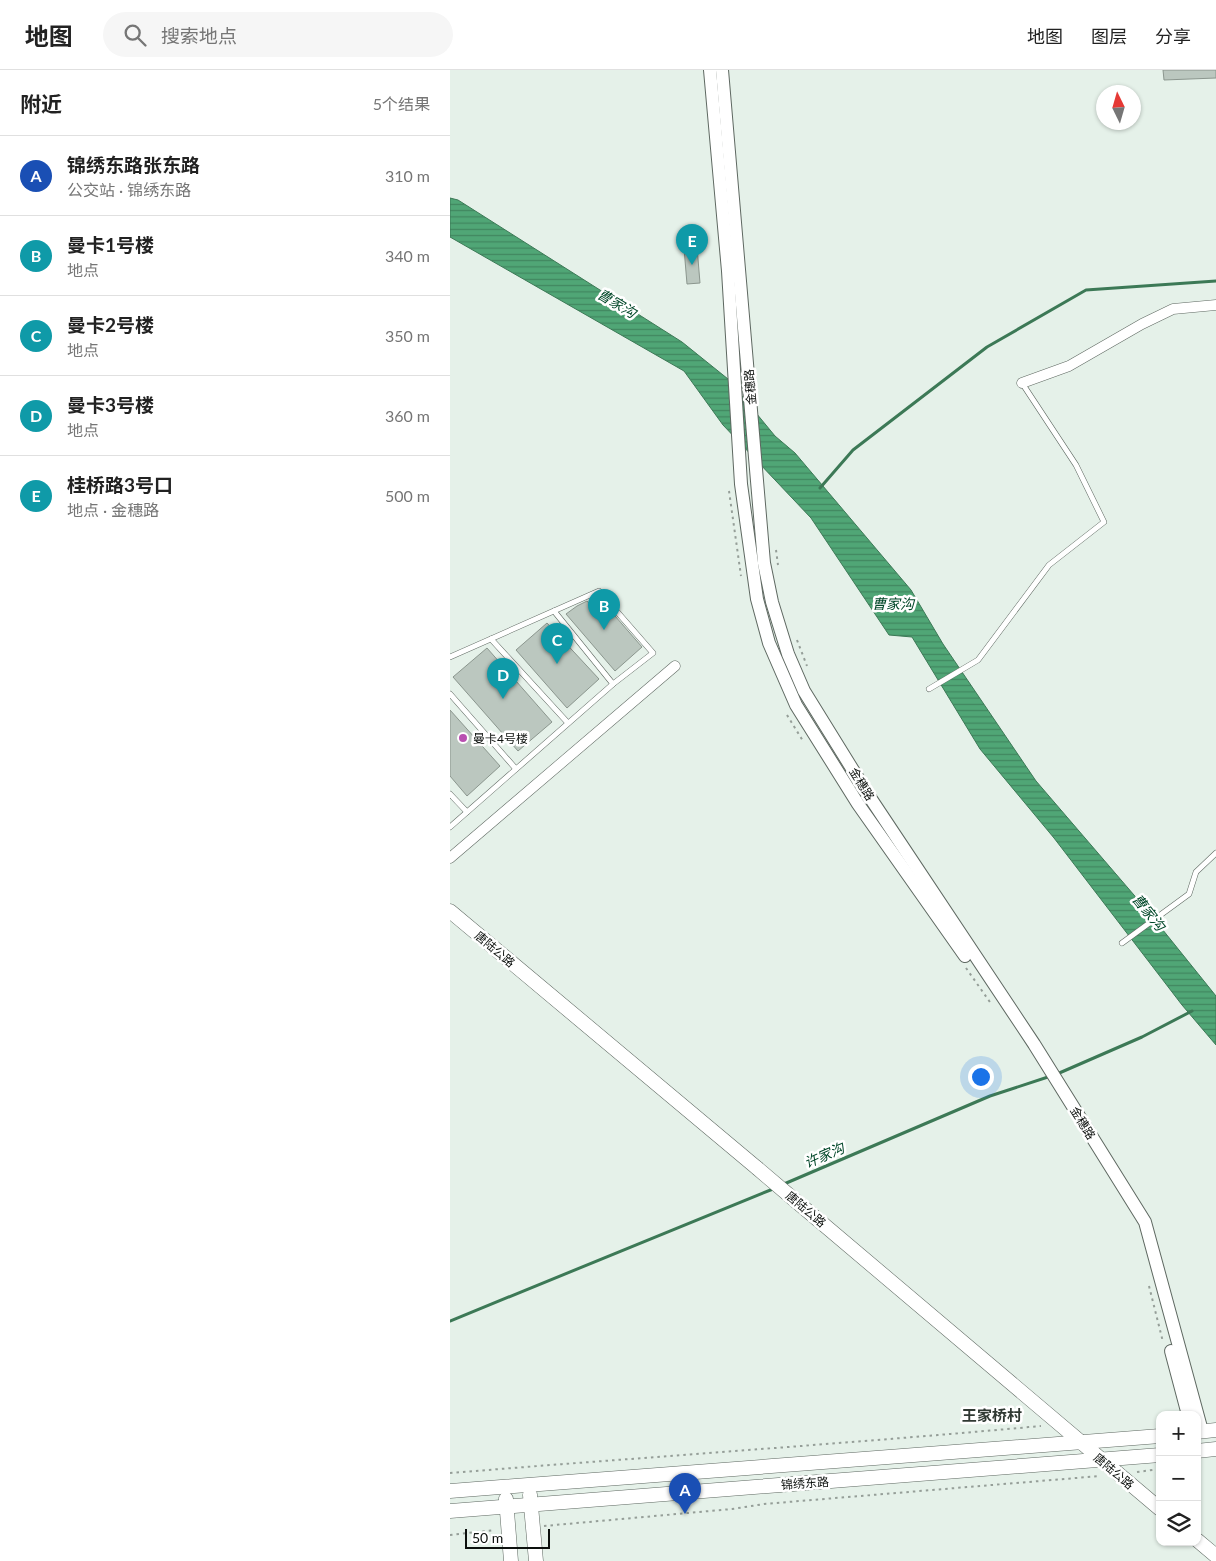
<!DOCTYPE html>
<html lang="zh">
<meta charset="utf-8">
<style>
body{margin:0;font-family:Lato,"Noto Sans SC",sans-serif;background:#f6f6f6;color:#222}
.controls{position:absolute;right:15px;bottom:15px;display:grid;overflow:hidden;border-radius:10px;box-shadow:0 1px 4px #0004}
.controls button{width:45px;height:45px;display:grid;place-items:center;padding:0;border:0;border-bottom:1px solid #e0e0e0;background:#fff;color:#222;font:25px sans-serif}
.compass{position:absolute;left:646px;top:15px;width:45px;height:45px;border-radius:50%;background:#fff;box-shadow:0 1px 4px #0004;rotate:355deg}
.scale{position:absolute;left:15px;bottom:12px;width:85px;box-sizing:border-box;padding-left:5px;border:2px solid #0c100d;border-top:0;font-size:14px;line-height:18px;white-space:nowrap;color:#0c100d;-webkit-text-stroke:4px #fff;paint-order:stroke}
.you{position:absolute;left:530px;top:1006px;width:18px;height:18px;margin:-12px;border:4px solid #fff;border-radius:50%;background:#1a73e8;box-shadow:0 0 0 8px #1a73e833}
.badge{display:grid;place-items:center;width:32px;height:32px;border-radius:50%;background:#7c3aed;color:#fff;font-size:16px;font-weight:700}
.pin{position:absolute;translate:-50% -41px;filter:drop-shadow(0 1px 2px #0008)}
.pin::after{content:'';position:absolute;top:26px;width:18px;height:15px;background:inherit;clip-path:polygon(0 0,100% 0,50% 100%)}
.list{margin:0;padding:0;list-style:none}
h2{display:flex;justify-content:space-between;align-items:center;height:65px;margin:0;padding:0 20px;font-size:21px}
h2 small{font-size:16px;font-weight:400;color:#767676}
.list li{display:grid;grid-template-columns:32px 1fr auto;gap:15px;align-items:center;box-sizing:border-box;height:80px;padding:0 20px;border-top:1px solid #e0e0e0}
.list b{display:block;font-size:19px;white-space:nowrap}
.list p{margin:0;font-size:16px;white-space:nowrap;color:#767676}
.list em{font-size:16px;font-style:normal;color:#767676}
.icon{flex:none;width:28px;height:28px;fill:none;stroke:currentColor;stroke-width:2;stroke-linecap:round;stroke-linejoin:round}
.map{position:relative;flex:none;width:766px;height:1491px;overflow:hidden}
header{display:flex;align-items:center;gap:30px;box-sizing:border-box;height:70px;padding:0 25px;background:#fff;border-bottom:1px solid #e0e0e0}
header strong{font-size:24px}
nav{display:flex;gap:28px;margin-inline-start:auto;font-size:18px}
.search{width:350px;height:45px;background:#f6f6f6;display:flex;align-items:center;gap:12px;box-sizing:border-box;padding:0 18px;border-radius:28px;color:#767676;font-size:19px}
main{display:flex}
aside{flex:1;background:#fff}
.map>svg:first-child{display:block}
.water{fill:url(#water-rules);stroke:#3c7956}
.lines{fill:none;stroke-linecap:round;stroke-linejoin:round}
.stream{stroke:#3c7956;stroke-width:3}
.building{fill:#bbc7bf;stroke:#8b968e}
.service-casing{stroke:#5e6861;stroke-width:6}
.minor-casing{stroke:#5e6861;stroke-width:11}
.tertiary-casing{stroke:#5e6861;stroke-width:14}
.secondary-casing{stroke:#5e6861;stroke-width:15}
.path{stroke:#959e98;stroke-width:2;stroke-dasharray:2.5 4;stroke-linecap:butt}
.service{stroke:#fff;stroke-width:5}
.minor{stroke:#fff;stroke-width:10}
.tertiary{stroke:#fff;stroke-width:12}
.secondary{stroke:#fff;stroke-width:14}
.secondary-bridge-casing{stroke:#5e6861;stroke-width:15;stroke-linecap:butt}
.secondary-bridge{stroke:#fff;stroke-width:14}
.poi-dot{fill:#b94fb1;stroke:#fff;stroke-width:2}
.labels{text-anchor:middle;dominant-baseline:central;stroke-width:5;stroke-linejoin:round;paint-order:stroke}
.street-label{font-size:12px;fill:#0c100d;stroke:#fff}
.poi-label{font-size:12px;fill:#0c100d;stroke:#fff;text-anchor:start}
.water-label{font-size:14px;font-style:italic;fill:#004728;stroke:#fff}
.quarter-label{font-size:15px;font-weight:bold;fill:#303933;stroke:#fff}
</style>
<header>
<strong>地图</strong>
<div class="search"><svg class="icon" aria-label="search" viewBox="0 0 24 24"><circle cx="10" cy="10" r="6"/><path d="M15 15l6 6"/></svg>搜索地点</div>
<nav><a>地图</a><a>图层</a><a>分享</a></nav>
</header>
<main>
<aside>
<h2>附近<small>5个结果</small></h2>
<ul class="list">
<li><span class="badge" style="background:#1a4fb4">A</span><div><b>锦绣东路张东路</b><p>公交站 · 锦绣东路</p></div><em>310 m</em></li>
<li><span class="badge" style="background:#0f9aa8">B</span><div><b>曼卡1号楼</b><p>地点</p></div><em>340 m</em></li>
<li><span class="badge" style="background:#0f9aa8">C</span><div><b>曼卡2号楼</b><p>地点</p></div><em>350 m</em></li>
<li><span class="badge" style="background:#0f9aa8">D</span><div><b>曼卡3号楼</b><p>地点</p></div><em>360 m</em></li>
<li><span class="badge" style="background:#0f9aa8">E</span><div><b>桂桥路3号口</b><p>地点 · 金穗路</p></div><em>500 m</em></li>
</ul>
</aside>
<div class="map">
<svg width="766" height="1491" viewBox="0 0 766 1491">
<defs>
<pattern id="water-rules" width="6" height="5" patternUnits="userSpaceOnUse" patternTransform="scale(1.25)"><rect width="6" height="5" fill="#50a676"/><path d="M0 2.5h6" fill="none" stroke="#41865f"/></pattern>
</defs>
<rect width="100%" height="100%" fill="#e5f1e9"/>
<polygon class="water" points="0,128 8,130 232,272 278,309 325,366 345,383 461,520 493,574 586,711 696,839 766,926 766,975 732,935 604,768 530,679 462,567 439,565 361,448 273,355 234,301 0,167"/>
<g class="lines">
<g class="stream">
<polyline points="370,418 403,380 537,277 636,220 766,211"/>
<polyline points="607,1004 692,967 742,941"/>
<polyline points="334,1114 540,1026 601,1006"/>
<polyline points="0,1251 323,1119"/>
</g>
</g>
<g class="building">
<polygon points="713,0 766,0 766,8 714,10"/>
<polygon points="247,177 250,213 237,214 234,178"/>
<polygon points="137,531 144,539 152,531 192,577 165,601 116,544 127,536"/>
<polygon points="97,553 149,609 117,638 66,580"/>
<polygon points="37,578 102,652 68,681 3,607"/>
<polygon points="0,640 50,696 17,726 0,706"/>
</g>
<g class="lines">
<g class="service-casing">
<g id="service">
<polyline points="104,541 163,614"/>
<polyline points="41,569 118,653"/>
<polyline points="0,587 149,521 203,583 163,614 0,757"/>
<polyline points="479,619 528,590 599,495 654,452 626,395 572,313"/>
<polyline points="0,624 66,699"/>
<polyline points="0,724 17,742"/>
<polyline points="672,873 739,824 746,802 766,783"/>
</g>
</g>
<g class="minor-casing">
<g id="minor">
<polyline points="572,313 619,296 692,254 723,239 766,235"/>
<polyline points="0,788 225,596"/>
</g>
</g>
<g class="tertiary-casing">
<g id="tertiary">
<polyline points="260,0 278,201 291,414 307,529 319,573 346,635 408,734 515,886"/>
<polyline points="272,0 314,493 322,532 338,584 354,621 419,726 584,974 695,1152 752,1361"/>
<polyline points="721,1281 738,1345"/>
</g>
</g>
<g class="secondary-casing">
<g id="secondary">
<polyline points="0,841 307,1098"/>
<polyline points="347,1132 710,1439"/>
<polyline points="747,1362 766,1360"/>
<polyline points="747,1381 766,1379"/>
<polyline points="0,1421 710,1366"/>
<polyline points="80,1425 86,1491"/>
<polyline points="56,1429 61,1491"/>
<polyline points="0,1441 710,1385"/>
<polyline points="747,1470 766,1486"/>
</g>
</g>
<g class="path">
<polyline points="279,421 291,506"/>
<polyline points="326,480 328,495"/>
<polyline points="347,570 357,596"/>
<polyline points="337,645 353,671"/>
<polyline points="516,898 542,935"/>
<polyline points="699,1216 713,1272"/>
<polyline points="687,1402 710,1399"/>
<path d="M0 1403C197 1387 394 1374 591 1356"/>
<polyline points="94,1456 282,1439 314,1434 650,1406"/>
<polyline points="0,1465 45,1460"/>
</g>
<use href="#service" class="service"/>
<use href="#minor" class="minor"/>
<use href="#tertiary" class="tertiary"/>
<use href="#secondary" class="secondary"/>
<g class="secondary-bridge-casing">
<polyline id="secondary-bridge" points="307,1098 347,1132"/>
</g>
<use href="#secondary-bridge" class="secondary-bridge"/>
</g>
<circle class="poi-dot" cx="13" cy="668" r="5"/>
<g class="labels">
<g class="street-label">
<text transform="translate(300 317) rotate(-95)">金穗路</text>
<text transform="translate(412 714) rotate(58)">金穗路</text>
<text transform="translate(45 879) rotate(40)">唐陆公路</text>
<text transform="translate(633 1053) rotate(58)">金穗路</text>
<text transform="translate(356 1139) rotate(40)">唐陆公路</text>
<text transform="translate(664 1401) rotate(40)">唐陆公路</text>
<text transform="translate(355 1413) rotate(-4)">锦绣东路</text>
</g>
<g class="poi-label">
<text x="23" y="668">曼卡4号楼</text>
</g>
<g class="water-label">
<text transform="translate(167 233) rotate(31)">曹家沟</text>
<text x="443" y="533">曹家沟</text>
<text transform="translate(699 842) rotate(51)">曹家沟</text>
<text transform="translate(374 1085) rotate(-23)">许家沟</text>
</g>
<g class="quarter-label">
<text x="542" y="1345">王家桥村</text>
</g>
</g>
</svg>
<div class="controls">
<button>+</button>
<button>−</button>
<button><svg class="icon" aria-label="layers" viewBox="0 0 24 24"><path d="M12 4l9 5-9 5-9-5zM3 14l9 5 9-5"/></svg></button>
</div>
<svg class="compass" viewBox="-18 -18 36 36"><path d="M0-13l5 13h-10z" fill="#e53935"/><path d="M0 13l5-13h-10z" fill="#767676"/></svg>
<div class="scale">50 m</div>
<div class="you"></div>
<div class="pin badge" style="left:235px;top:1444px;background:#1a4fb4">A</div>
<div class="pin badge" style="left:154px;top:560px;background:#0f9aa8">B</div>
<div class="pin badge" style="left:107px;top:594px;background:#0f9aa8">C</div>
<div class="pin badge" style="left:53px;top:629px;background:#0f9aa8">D</div>
<div class="pin badge" style="left:242px;top:195px;background:#0f9aa8">E</div>
</div>
</main>
